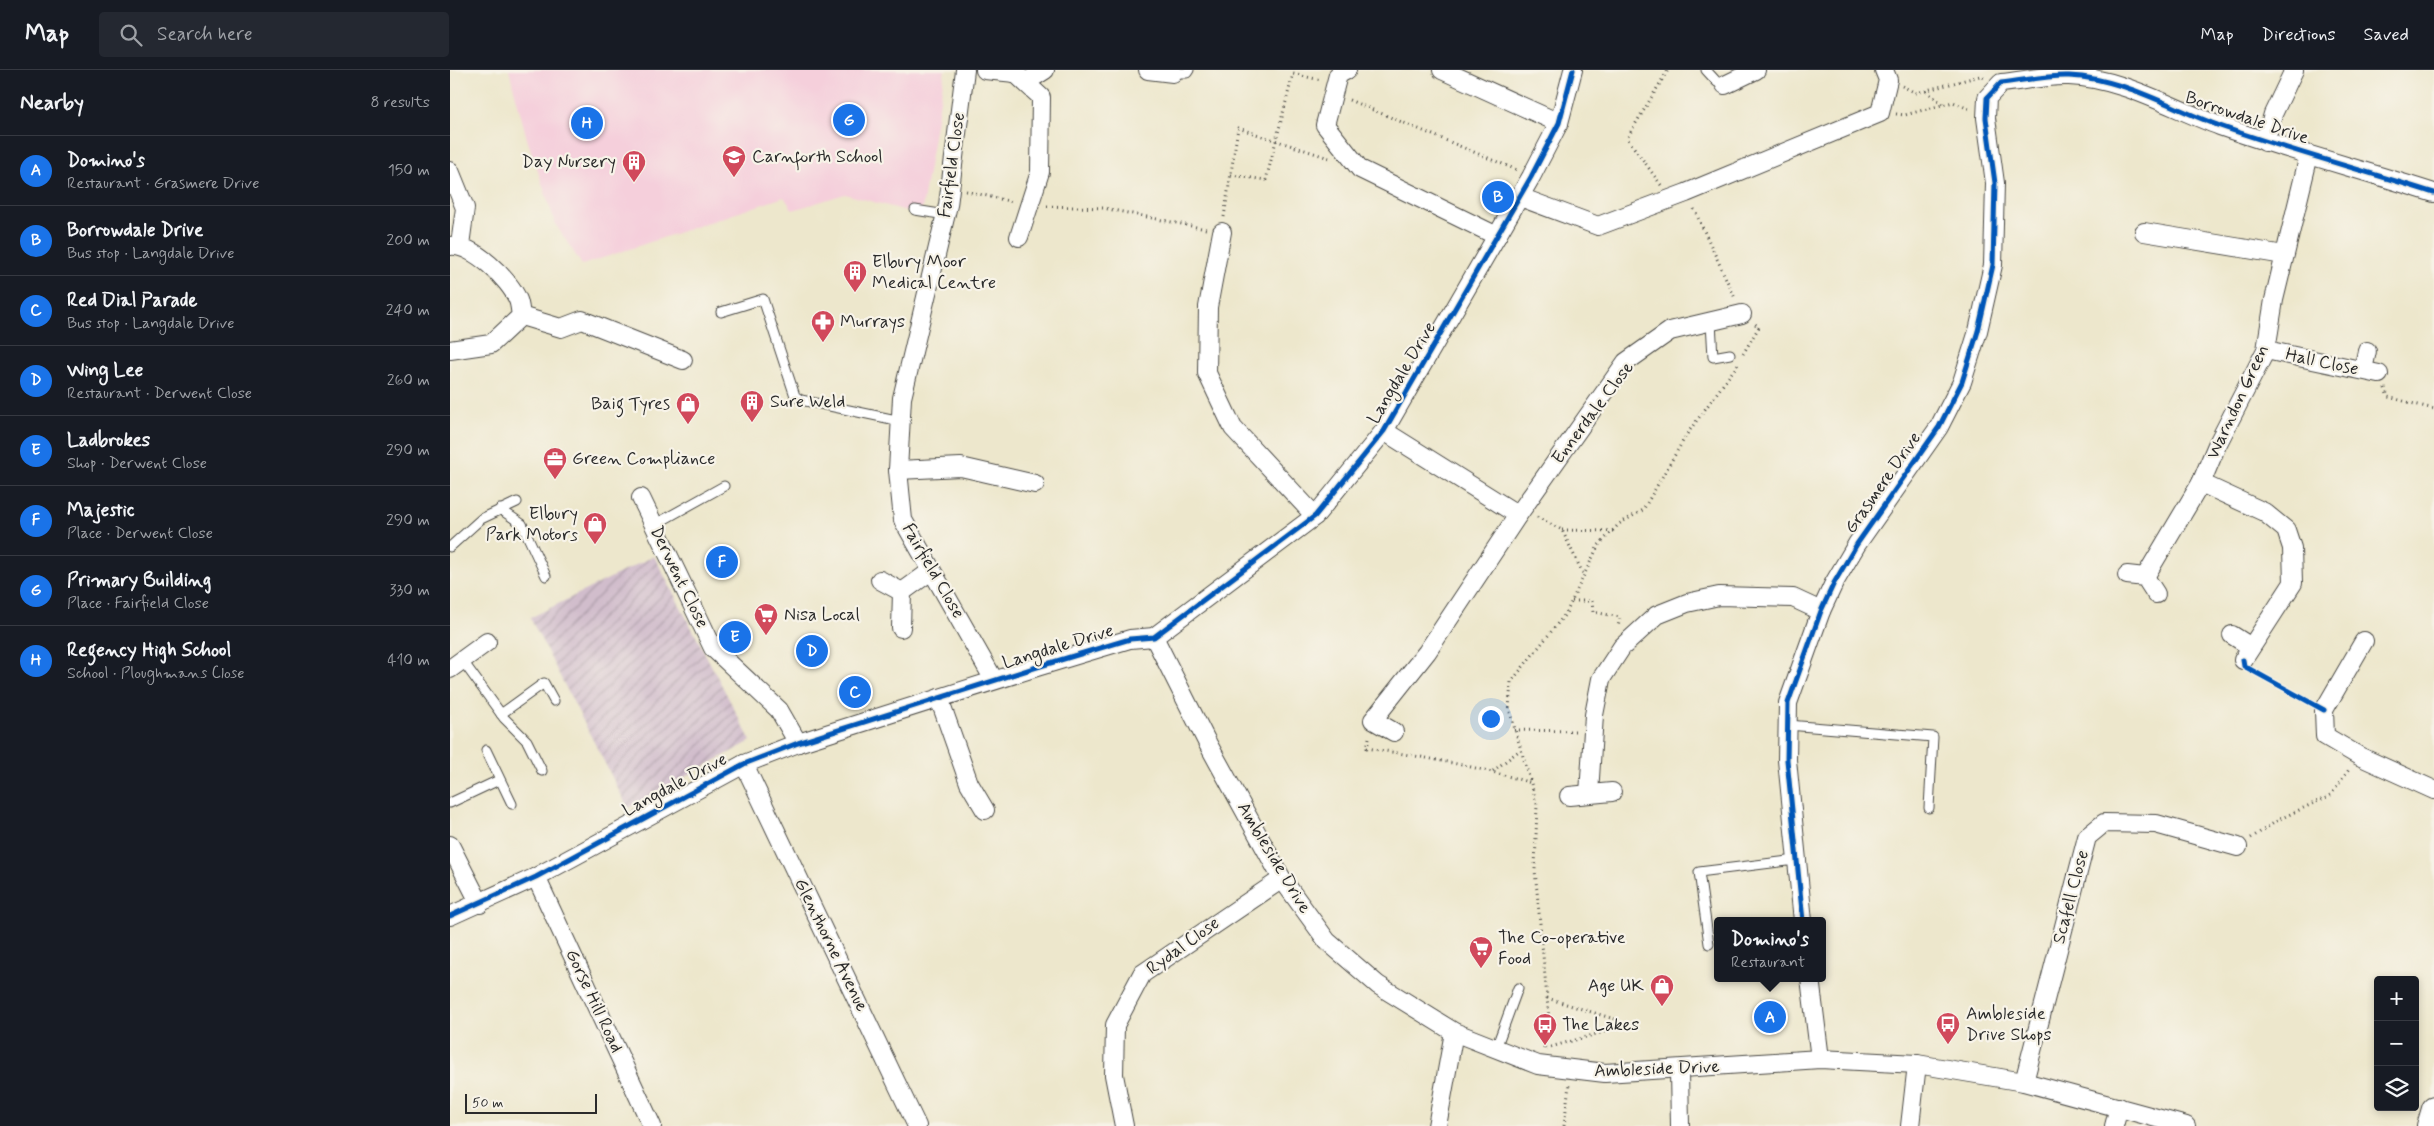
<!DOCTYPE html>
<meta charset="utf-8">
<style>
body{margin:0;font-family:Mynerve,sans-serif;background:#242831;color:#f1f3f6}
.controls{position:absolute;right:15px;bottom:15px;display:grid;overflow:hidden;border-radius:5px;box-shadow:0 2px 8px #0003}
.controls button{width:45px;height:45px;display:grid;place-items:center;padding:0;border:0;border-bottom:1px solid #363941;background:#171b24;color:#f1f3f6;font:25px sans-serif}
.scale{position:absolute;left:15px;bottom:12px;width:132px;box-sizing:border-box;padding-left:5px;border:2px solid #2b2b2b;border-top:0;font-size:14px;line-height:18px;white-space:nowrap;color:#2b2b2b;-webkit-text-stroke:4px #f7f3e8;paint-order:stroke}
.you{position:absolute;left:1040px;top:648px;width:18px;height:18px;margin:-12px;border:4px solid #fff;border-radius:50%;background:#1a73e8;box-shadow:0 0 0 8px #1a73e833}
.badge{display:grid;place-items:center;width:32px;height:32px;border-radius:50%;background:#1a73e8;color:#fff;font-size:16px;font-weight:700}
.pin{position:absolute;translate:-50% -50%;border:2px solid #fff;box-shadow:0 1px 5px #0006}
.popup{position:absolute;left:1264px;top:847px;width:112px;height:65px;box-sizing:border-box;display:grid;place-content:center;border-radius:5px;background:#171b24;filter:drop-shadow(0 1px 4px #0005);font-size:16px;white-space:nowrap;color:#9ea1a6}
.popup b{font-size:19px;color:#f1f3f6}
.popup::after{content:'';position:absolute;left:50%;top:100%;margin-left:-10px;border:10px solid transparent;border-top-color:#171b24}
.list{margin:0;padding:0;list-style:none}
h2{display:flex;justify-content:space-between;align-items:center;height:65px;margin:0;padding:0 20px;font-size:21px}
h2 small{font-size:16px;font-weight:400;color:#9ea1a6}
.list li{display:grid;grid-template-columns:32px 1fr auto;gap:15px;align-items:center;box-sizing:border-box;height:70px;padding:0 20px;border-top:1px solid #363941}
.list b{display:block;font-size:19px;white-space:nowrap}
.list p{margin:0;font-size:16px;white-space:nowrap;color:#9ea1a6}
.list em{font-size:16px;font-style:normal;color:#9ea1a6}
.icon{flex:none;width:28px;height:28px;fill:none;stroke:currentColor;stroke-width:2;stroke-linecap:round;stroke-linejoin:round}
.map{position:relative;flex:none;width:1984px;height:1056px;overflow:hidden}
header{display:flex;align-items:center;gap:30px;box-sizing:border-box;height:70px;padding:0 25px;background:#171b24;border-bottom:1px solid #363941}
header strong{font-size:24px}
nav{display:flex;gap:28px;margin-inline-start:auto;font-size:18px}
.search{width:350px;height:45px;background:#242831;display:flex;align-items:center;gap:12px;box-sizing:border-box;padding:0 18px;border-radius:5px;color:#9ea1a6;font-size:19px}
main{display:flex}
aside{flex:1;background:#171b24}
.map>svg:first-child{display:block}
.built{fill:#f5cfdb}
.industrial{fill:url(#industrial-furrows)}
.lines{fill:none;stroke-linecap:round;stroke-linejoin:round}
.lane-casing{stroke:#484743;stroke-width:11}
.street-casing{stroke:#484743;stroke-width:20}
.secondary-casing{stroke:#484743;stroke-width:26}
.path{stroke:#484743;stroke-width:3;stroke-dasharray:1 4;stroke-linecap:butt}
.lane{stroke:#fff;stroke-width:9}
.street{stroke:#fff;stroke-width:18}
.secondary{stroke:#fff;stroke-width:24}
.cycleway-casing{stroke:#f7f3e8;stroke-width:8}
.cycleway{stroke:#0057b8;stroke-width:5}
.labels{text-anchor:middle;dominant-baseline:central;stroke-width:4.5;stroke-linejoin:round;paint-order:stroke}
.street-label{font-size:18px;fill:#2b2b2b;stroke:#f7f3e8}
.poi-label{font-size:18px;fill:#2b2b2b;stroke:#f7f3e8;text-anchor:start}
</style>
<header>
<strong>Map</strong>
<div class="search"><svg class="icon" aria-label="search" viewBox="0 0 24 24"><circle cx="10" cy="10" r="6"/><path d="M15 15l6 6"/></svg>Search here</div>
<nav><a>Map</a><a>Directions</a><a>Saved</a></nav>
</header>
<main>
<aside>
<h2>Nearby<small>8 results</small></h2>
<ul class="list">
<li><span class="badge">A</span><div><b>Domino's</b><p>Restaurant · Grasmere Drive</p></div><em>150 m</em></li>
<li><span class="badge">B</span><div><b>Borrowdale Drive</b><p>Bus stop · Langdale Drive</p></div><em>200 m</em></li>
<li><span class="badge">C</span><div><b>Red Dial Parade</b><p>Bus stop · Langdale Drive</p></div><em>240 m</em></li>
<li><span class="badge">D</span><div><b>Wing Lee</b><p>Restaurant · Derwent Close</p></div><em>260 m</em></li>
<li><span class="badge">E</span><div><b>Ladbrokes</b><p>Shop · Derwent Close</p></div><em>290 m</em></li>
<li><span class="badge">F</span><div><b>Majestic</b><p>Place · Derwent Close</p></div><em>290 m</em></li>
<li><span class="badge">G</span><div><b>Primary Building</b><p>Place · Fairfield Close</p></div><em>330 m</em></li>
<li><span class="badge">H</span><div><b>Regency High School</b><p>School · Ploughmans Close</p></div><em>410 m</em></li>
</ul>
</aside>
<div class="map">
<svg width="1984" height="1056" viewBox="0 0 1984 1056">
<defs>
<pattern id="industrial-furrows" width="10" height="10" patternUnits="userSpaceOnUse" patternTransform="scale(1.25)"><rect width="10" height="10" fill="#d1bdcc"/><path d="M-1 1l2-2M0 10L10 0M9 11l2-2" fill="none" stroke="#aa9aa6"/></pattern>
</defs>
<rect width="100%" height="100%" fill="#f7f3e8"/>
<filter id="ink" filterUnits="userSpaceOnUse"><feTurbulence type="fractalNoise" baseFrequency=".02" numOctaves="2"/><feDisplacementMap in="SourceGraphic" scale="10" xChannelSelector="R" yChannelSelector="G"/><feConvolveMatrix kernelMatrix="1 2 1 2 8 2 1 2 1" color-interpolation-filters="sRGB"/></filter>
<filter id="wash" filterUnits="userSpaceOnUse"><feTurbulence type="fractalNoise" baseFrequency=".0096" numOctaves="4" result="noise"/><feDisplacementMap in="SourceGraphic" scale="20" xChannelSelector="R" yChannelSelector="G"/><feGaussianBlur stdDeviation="1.12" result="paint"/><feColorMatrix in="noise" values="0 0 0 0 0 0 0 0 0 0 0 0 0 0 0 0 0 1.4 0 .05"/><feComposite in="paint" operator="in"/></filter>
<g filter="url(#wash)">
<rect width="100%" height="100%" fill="#ede7cc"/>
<polygon class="built" points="59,0 495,0 471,145 395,124 343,140 334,127 132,195 106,155 77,69"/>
<polygon class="industrial" points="204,486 301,671 178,738 80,548"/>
</g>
<g filter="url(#ink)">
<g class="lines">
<g class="lane-casing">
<g id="lane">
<polyline points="1256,0 1267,12 1275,15"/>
<polyline points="723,3 737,3 739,0"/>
<polyline points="465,140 496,145"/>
<polyline points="271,242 313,229 345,326 351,330 451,351"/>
<polyline points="1261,252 1263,287 1280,284"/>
<polyline points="50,439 72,454 96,506"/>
<polyline points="204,455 274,416"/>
<polyline points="0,477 31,449 67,432"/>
<polyline points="12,590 54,648 77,671 92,701"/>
<polyline points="51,644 94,613 104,631"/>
<polyline points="1338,655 1483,667 1479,738"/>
<polyline points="36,680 62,734"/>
<polyline points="0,733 49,710"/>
<polyline points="1259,874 1249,802 1346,790"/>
<polyline points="1046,978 1068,918"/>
</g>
</g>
<g class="street-casing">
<g id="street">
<polyline points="515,0 498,135 452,328 448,400 453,450 544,610"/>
<polyline points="535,0 565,3 591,27 590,102 569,167"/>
<polyline points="698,0 723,3"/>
<polyline points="897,0 888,5 875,55 910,99 1047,166"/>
<polyline points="992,0 1109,53"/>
<polyline points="576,12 595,0"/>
<polyline points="1275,15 1306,0"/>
<polyline points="1815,72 1823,44 1844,0"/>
<polyline points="0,101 15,138 10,175"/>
<polyline points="1070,127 1148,156 1236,123 1430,43 1438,10 1434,0"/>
<polyline points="772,162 758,237 757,303 783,358 865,446"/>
<polyline points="1694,162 1834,185"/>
<path d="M0 176C22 173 60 210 68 230 70 235 70 241 71 246L41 274 0 280"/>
<polyline points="71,246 111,258 132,250 233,290"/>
<polyline points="1816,280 1929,304"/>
<polyline points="1913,300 1917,281"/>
<polyline points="934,361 1068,445"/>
<polyline points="448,400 511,397 585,414"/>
<polyline points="1751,413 1814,442 1836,460 1842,478 1843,513 1793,590"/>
<polyline points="191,428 263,578 329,640 348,673"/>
<polyline points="1677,505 1695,507 1706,524"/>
<polyline points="1695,507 1751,413 1767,375 1816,280 1824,230 1859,85"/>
<polyline points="430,510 452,522"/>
<polyline points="451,558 452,522 481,501"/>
<polyline points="1782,565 1801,577"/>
<polyline points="704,567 758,674 832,809 877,871 928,915 1004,962 1088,995 1155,1003 1370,989 1467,994 1574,1012 1736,1056"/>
<polyline points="1914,571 1874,640 1875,666 1909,686 1984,720"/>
<polyline points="0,599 37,572"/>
<polyline points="489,628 519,713 535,740"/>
<polyline points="944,662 923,650 977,582 1068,445 1176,292 1220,261 1292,244"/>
<polyline points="294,694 467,1056"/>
<polyline points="1139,724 1144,645 1151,609 1172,577 1207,545 1237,533 1269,526 1343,528 1371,541"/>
<polyline points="1119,726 1162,722"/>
<polyline points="0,775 30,834"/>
<polyline points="86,807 202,1056"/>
<polyline points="0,846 86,807 294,694 348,673 587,597 680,569 704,567 865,446 934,361 1081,107 1109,53 1123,0"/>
<path d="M1353 851 1337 690 1338 633 1371 541 1384 513 1407 474 1489 357 1512 312 1528 261 1543 195 1545 113 1536 48 1537 28 1551 13C1573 11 1597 5 1619 6 1672 8 1721 38 1770 56 1841 81 1913 100 1984 123"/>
<polyline points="1360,908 1370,989"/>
<polyline points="1229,1000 1230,1056"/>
<polyline points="1574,1012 1637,767 1654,753 1706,754 1788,777"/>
<polyline points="674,1056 664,1005 665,955 692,904 832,809"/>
<polyline points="987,1056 1004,962"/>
<polyline points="1460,1056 1467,994"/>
<polyline points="1664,1056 1669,1037"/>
</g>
</g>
<g class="secondary-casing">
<polyline id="secondary" points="1979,1056 1984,1039"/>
</g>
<g class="path">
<polyline points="1452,16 1466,23 1530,6 1535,8"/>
<polyline points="1476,21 1493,34"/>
<polyline points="899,30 1067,100"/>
<polyline points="1446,44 1455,45 1503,32 1521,40"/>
<polyline points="781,105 816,110 843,4 871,10"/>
<polyline points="1211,115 1177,68 1218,0"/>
<polyline points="516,121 563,132"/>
<polyline points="597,136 653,138 756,159"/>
<polyline points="1244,139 1285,228"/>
<polyline points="774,147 788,58 879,88"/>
<polyline points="1293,284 1309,257 1305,254"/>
<polyline points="1935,318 1938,327 1984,339"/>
<polyline points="1087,447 1112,460 1134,506"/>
<polyline points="1112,460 1163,461"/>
<polyline points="1122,531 1142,531 1143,542 1170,547 1168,557"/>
<polyline points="1064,660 1125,661"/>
<path d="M919 668 917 678C973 687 1027 696 1081 713"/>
<polyline points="1043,701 1070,680"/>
<polyline points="1801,768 1830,749 1881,725 1900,698"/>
<polyline points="1097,928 1167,950 1168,958 1097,978"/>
<polyline points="1094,978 1099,949 1085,800 1087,734 1059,639 1061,612 1116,543 1148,476 1169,454 1193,440 1237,364 1288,294"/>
<polyline points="1114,1056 1119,1015"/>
</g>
<use href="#lane" class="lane"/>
<use href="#street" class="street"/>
<use href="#secondary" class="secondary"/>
<g class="cycleway-casing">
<g id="cycleway">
<polyline points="1793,590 1794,596 1874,640"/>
<polyline points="0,846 86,807 294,694 348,673 587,597 680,569 704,567 865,446 934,361 1081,107 1109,53 1123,0"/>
<path d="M1353 851 1337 690 1338 633 1371 541 1384 513 1407 474 1489 357 1512 312 1528 261 1543 195 1545 113 1536 48 1537 28 1551 13C1573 11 1597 5 1619 6 1672 8 1721 38 1770 56 1841 81 1913 100 1984 123"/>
</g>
</g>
<use href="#cycleway" class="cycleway"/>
</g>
</g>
<defs>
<g id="school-pin" transform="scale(1.25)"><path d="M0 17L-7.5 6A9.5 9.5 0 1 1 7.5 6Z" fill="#d1495b" stroke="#f7f3e8"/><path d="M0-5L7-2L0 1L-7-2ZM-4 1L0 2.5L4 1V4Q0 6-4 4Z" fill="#fff"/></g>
<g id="building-pin" transform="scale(1.25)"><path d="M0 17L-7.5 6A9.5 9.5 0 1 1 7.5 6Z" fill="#d1495b" stroke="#f7f3e8"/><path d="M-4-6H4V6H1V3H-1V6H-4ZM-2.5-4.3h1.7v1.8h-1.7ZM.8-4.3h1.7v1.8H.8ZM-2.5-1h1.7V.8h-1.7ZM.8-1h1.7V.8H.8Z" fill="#fff"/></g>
<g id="pharmacy-pin" transform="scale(1.25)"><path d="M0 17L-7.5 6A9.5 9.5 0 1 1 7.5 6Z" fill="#d1495b" stroke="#f7f3e8"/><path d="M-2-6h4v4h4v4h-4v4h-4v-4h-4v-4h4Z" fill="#fff"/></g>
<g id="shop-pin" transform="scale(1.25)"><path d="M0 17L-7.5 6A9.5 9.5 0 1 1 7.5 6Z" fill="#d1495b" stroke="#f7f3e8"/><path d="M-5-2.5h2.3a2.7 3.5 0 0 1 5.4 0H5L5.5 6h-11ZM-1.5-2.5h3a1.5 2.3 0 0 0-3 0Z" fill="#fff"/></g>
<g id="office-pin" transform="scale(1.25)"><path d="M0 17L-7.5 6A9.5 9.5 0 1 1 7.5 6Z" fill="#d1495b" stroke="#f7f3e8"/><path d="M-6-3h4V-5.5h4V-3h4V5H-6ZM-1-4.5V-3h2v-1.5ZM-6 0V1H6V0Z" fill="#fff"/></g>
<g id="supermarket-pin" transform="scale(1.25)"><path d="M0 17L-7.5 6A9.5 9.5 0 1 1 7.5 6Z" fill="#d1495b" stroke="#f7f3e8"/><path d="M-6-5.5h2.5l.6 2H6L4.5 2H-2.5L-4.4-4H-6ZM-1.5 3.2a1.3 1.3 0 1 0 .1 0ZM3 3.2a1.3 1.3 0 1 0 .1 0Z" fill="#fff"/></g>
<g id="bus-pin" transform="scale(1.25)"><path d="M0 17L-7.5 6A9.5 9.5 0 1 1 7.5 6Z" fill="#d1495b" stroke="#f7f3e8"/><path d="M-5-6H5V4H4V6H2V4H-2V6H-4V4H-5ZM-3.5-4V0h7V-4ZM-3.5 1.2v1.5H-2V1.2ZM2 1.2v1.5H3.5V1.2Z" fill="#fff"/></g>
</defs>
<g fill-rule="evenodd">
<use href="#school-pin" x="284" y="87"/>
<use href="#building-pin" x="184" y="92"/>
<use href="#building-pin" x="405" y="202"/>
<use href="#pharmacy-pin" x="373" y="252"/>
<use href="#building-pin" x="302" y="332"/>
<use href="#shop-pin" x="238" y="334"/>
<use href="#office-pin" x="105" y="389"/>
<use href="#shop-pin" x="145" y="454"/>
<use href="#supermarket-pin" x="316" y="545"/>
<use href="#supermarket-pin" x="1031" y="878"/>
<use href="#shop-pin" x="1212" y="916"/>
<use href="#bus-pin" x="1498" y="954"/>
<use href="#bus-pin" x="1095" y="955"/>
</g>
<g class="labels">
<g class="street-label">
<text transform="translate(1797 48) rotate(19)">Borrowdale Drive</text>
<text transform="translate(502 95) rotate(-82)">Fairfield Close</text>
<text transform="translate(1872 292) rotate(12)">Hall Close</text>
<text transform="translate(952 303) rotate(-59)">Langdale Drive</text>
<text transform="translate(1788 332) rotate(-65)">Warndon Green</text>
<text transform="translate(1143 343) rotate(-53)">Ennerdale Close</text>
<text transform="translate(1433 413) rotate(-55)">Grasmere Drive</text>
<text transform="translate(483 501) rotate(60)">Fairfield Close</text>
<text transform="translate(229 507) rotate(64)">Derwent Close</text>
<text transform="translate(608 577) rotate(-17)">Langdale Drive</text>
<text transform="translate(225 715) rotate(-28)">Langdale Drive</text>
<text transform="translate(824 788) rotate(59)">Ambleside Drive</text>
<text transform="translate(1621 827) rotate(-75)">Scafell Close</text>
<text transform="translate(381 875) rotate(64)">Glenthorne Avenue</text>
<text transform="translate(733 876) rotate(-36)">Rydal Close</text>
<text transform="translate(144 931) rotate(65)">Gorse Hill Road</text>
<text transform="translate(1207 999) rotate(-2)">Ambleside Drive</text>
</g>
<g class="poi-label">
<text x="302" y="87">Carnforth School</text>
<text x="166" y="92" text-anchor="end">Day Nursery</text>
<text x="422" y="192">Elbury Moor<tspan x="422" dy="21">Medical Centre</tspan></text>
<text x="390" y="252">Murrays</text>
<text x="320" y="332">Sure Weld</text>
<text x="220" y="334" text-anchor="end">Baig Tyres</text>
<text x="122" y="389">Green Compliance</text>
<text x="128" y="444" text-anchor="end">Elbury<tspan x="128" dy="21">Park Motors</tspan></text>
<text x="334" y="545">Nisa Local</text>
<text x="1048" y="868">The Co-operative<tspan x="1048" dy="21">Food</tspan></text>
<text x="1194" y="916" text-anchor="end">Age UK</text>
<text x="1516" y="944">Ambleside<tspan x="1516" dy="21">Drive Shops</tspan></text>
<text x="1112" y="955">The Lakes</text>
</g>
</g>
</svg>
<div class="controls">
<button>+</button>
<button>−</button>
<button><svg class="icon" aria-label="layers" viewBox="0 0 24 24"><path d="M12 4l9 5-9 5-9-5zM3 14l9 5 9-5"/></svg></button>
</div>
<div class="scale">50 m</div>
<div class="you"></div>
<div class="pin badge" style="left:1320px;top:947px">A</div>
<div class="popup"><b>Domino's</b>Restaurant</div>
<div class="pin badge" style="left:1048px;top:127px">B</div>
<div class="pin badge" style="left:405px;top:622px">C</div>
<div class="pin badge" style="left:362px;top:581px">D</div>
<div class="pin badge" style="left:285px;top:567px">E</div>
<div class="pin badge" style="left:272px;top:492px">F</div>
<div class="pin badge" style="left:399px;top:50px">G</div>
<div class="pin badge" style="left:137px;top:53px">H</div>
</div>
</main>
